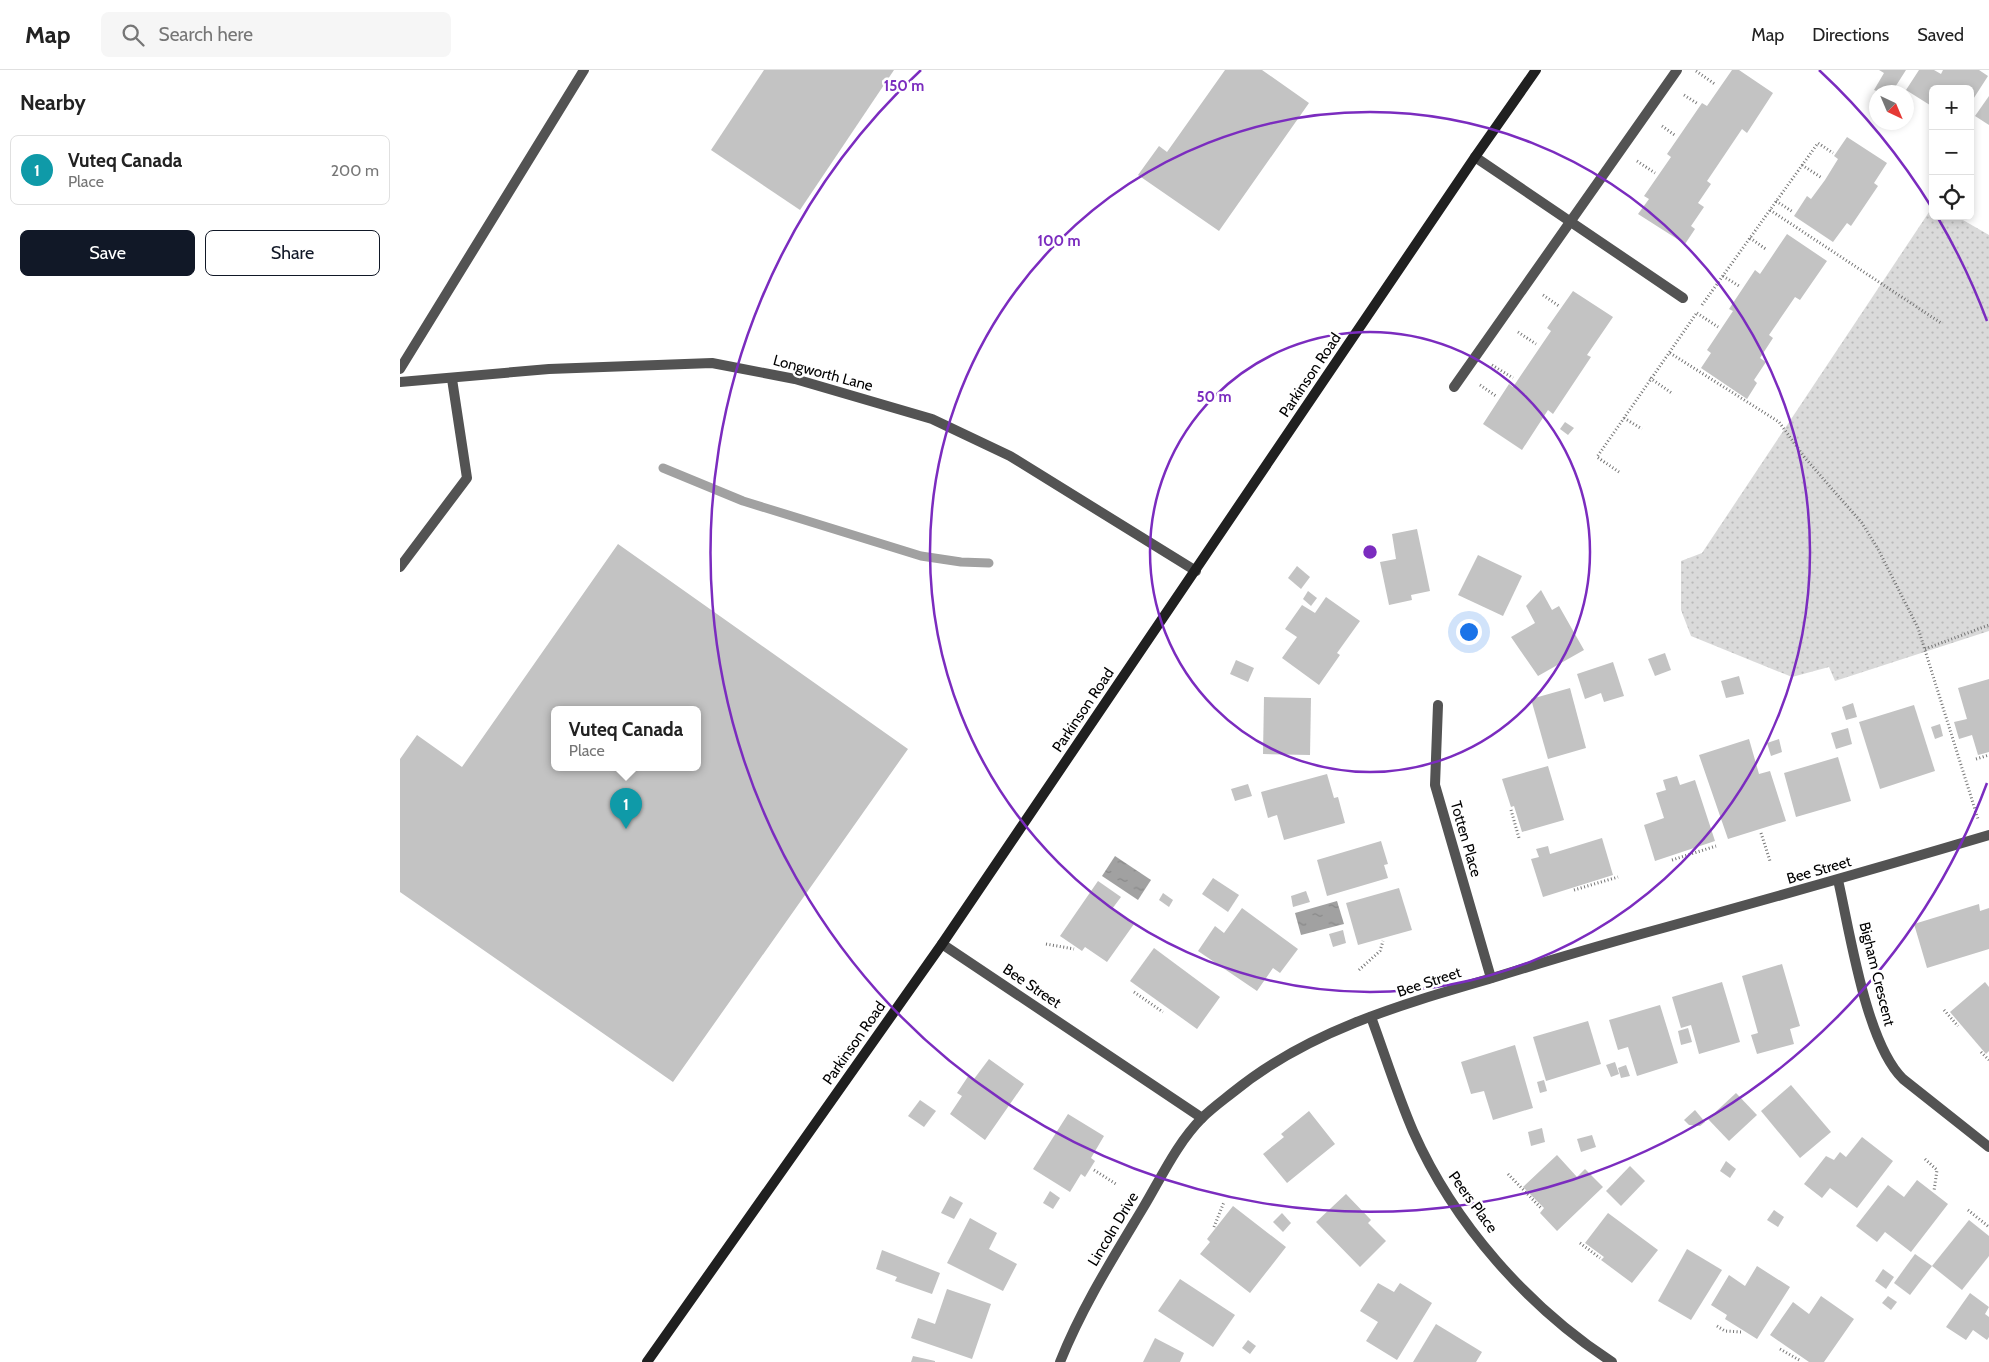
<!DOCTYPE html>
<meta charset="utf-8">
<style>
body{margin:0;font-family:Cabin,sans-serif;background:#f6f6f6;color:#222}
.controls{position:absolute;right:15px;top:15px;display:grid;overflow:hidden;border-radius:8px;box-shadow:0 2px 8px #0003}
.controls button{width:45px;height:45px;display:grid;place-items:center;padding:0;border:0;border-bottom:1px solid #e0e0e0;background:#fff;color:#222;font:25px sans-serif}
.compass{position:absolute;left:1469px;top:15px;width:45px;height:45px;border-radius:50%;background:#fff;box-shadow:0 2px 8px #0003;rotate:136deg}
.you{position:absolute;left:1068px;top:561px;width:18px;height:18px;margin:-12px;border:4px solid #fff;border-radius:50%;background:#1a73e8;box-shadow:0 0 0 8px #1a73e833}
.badge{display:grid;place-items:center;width:32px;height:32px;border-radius:50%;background:#111827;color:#fff;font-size:16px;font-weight:700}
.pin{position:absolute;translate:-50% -41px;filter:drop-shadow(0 1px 2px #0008)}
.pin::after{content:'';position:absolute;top:26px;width:18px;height:15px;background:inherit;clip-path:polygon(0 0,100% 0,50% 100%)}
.popup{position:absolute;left:151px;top:636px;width:150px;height:65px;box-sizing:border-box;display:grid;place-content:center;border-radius:8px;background:#fff;filter:drop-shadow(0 1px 4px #0005);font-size:16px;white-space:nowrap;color:#767676}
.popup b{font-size:19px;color:#222}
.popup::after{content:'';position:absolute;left:50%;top:100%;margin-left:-10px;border:10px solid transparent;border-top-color:#fff}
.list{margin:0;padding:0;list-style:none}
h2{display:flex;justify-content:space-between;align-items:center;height:65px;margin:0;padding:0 20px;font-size:21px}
h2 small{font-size:16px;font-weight:400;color:#767676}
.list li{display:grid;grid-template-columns:32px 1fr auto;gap:15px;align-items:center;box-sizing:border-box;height:70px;margin:0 10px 10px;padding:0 10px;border:1px solid #e0e0e0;border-radius:8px}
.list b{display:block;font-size:19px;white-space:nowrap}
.list p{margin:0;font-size:16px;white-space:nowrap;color:#767676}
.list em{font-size:16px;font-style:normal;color:#767676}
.actions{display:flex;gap:10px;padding:15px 20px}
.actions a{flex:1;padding:11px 0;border:1px solid #111827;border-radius:8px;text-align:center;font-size:18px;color:#111827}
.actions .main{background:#111827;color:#fff}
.icon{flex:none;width:28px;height:28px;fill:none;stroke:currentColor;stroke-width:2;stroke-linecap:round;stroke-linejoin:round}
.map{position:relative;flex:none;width:1589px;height:1292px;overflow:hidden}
header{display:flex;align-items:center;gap:30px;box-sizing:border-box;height:70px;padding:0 25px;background:#fff;border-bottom:1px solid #e0e0e0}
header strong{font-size:24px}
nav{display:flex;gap:28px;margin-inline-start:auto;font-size:18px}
.search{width:350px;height:45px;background:#f6f6f6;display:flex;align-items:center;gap:12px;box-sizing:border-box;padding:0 18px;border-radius:8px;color:#767676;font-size:19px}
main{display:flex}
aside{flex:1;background:#fff}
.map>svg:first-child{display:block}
.park{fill:url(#park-dots)}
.water{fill:url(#water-ripples)}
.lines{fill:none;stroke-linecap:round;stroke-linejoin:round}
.stream{stroke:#a1a1a1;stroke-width:9}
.building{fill:#c3c3c3;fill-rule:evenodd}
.path{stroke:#757575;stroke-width:3;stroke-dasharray:1 2.5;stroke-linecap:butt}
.lane{stroke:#535353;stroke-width:10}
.street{stroke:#535353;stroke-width:10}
.secondary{stroke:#202020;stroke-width:10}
.ring{fill:none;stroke:#7b2cbf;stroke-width:2.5}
.labels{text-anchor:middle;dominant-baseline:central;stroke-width:5;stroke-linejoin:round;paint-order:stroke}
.street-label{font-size:15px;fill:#000;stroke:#fff}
.centre{fill:#7b2cbf;stroke:#fff;stroke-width:2.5}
.ring-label{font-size:15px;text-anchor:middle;font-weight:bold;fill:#7b2cbf;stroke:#fff;stroke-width:5;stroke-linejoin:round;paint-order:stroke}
</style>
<header>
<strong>Map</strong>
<div class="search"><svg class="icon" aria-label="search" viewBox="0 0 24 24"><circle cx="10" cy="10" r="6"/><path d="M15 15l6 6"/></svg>Search here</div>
<nav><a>Map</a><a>Directions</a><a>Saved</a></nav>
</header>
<main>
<aside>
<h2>Nearby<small></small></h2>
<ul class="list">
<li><span class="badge" style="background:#0f9aa8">1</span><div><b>Vuteq Canada</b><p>Place</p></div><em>200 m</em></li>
</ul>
<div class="actions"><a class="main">Save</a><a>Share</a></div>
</aside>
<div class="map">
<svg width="1589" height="1292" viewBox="0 0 1589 1292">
<defs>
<pattern id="park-dots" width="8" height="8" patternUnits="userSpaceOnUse" patternTransform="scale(1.25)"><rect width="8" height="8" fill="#dadada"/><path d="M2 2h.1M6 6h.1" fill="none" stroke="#b9b9b9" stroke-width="1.8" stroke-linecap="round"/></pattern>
<pattern id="water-ripples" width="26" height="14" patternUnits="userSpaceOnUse" patternTransform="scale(1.25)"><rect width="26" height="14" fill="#a1a1a1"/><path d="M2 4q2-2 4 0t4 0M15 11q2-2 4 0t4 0" fill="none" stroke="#898989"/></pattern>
</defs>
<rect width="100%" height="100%" fill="#fff"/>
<polygon class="park" points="1533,136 1533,146 1556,146 1589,165 1589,561 1435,611 1429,597 1392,607 1291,566 1281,540 1281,491 1302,483"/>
<g class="water">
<polygon points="715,786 751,810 738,830 702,806"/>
<polygon points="937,831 944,854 901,865 895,843"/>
</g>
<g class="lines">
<polyline class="stream" points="263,398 343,431 521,486 561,492 589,493"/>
</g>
<g class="building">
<polygon points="364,0 494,0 400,140 311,80"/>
<polygon points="825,0 862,0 909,33 819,161 738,105 759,76 767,82"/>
<polygon points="1332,0 1339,0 1373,23 1347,63 1342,59 1307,111 1311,114 1298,133 1304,137 1291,156 1295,159 1285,174 1238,144 1249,129 1244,126 1271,87 1267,84 1302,33 1307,36"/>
<polygon points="1479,0 1506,0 1492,22 1479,22 1474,20 1484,3"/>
<polygon points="1519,0 1534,0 1541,4 1543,0 1579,0 1588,6 1570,34 1570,19 1533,19 1533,37 1506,20"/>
<polygon points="1589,26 1589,55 1575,46"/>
<polygon points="1447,67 1487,93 1474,113 1478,116 1451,156 1447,153 1433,172 1394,146 1407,126 1411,129 1425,110 1438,89 1434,86"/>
<polygon points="1387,164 1427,191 1400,230 1395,227 1369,265 1373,268 1360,288 1366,292 1354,310 1357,313 1347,329 1301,298 1311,283 1307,280 1333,241 1329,239 1355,200 1360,204"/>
<polygon points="1173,221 1213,247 1187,285 1191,287 1153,344 1148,340 1122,380 1083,354 1109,314 1113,317 1151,261 1147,258"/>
<polygon points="1165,352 1174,358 1168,365 1160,359"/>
<polygon points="1017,459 1030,521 1011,525 1012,530 989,535 980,492 996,489 992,464"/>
<path d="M218 474 508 679 273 1012 0 822V689L17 665 62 697ZM155 640H297V698H155Z"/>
<polygon points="1078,485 1122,506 1103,546 1058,525"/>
<polygon points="897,496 910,507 901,519 888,508"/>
<polygon points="1141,520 1152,540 1159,536 1184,580 1138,606 1111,567 1135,553 1126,536"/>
<polygon points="908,521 917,528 911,536 903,529"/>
<polygon points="926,527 960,551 937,583 940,585 919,615 882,588 897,567 885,559 902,535 915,543"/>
<polygon points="1265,583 1271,600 1255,606 1248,589"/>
<polygon points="836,590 854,598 848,612 830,604"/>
<polygon points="1213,592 1224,626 1204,632 1201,623 1185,629 1177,604"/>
<polygon points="1339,606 1344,624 1326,628 1321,611"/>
<polygon points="1589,609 1589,682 1578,685 1572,665 1559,669 1554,652 1567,649 1558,618"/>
<polygon points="1170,618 1186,678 1148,689 1131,629"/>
<polygon points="864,627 911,628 910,685 863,684"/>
<polygon points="1453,633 1457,647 1446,650 1442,637"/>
<polygon points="1514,635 1535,701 1480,719 1459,652"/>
<polygon points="1540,654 1543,666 1535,669 1531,657"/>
<polygon points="1448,658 1452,674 1436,679 1431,663"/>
<polygon points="1349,669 1359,704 1370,701 1386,751 1328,769 1299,685"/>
<polygon points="1379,669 1382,682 1371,686 1367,673"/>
<polygon points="1438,687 1451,731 1396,747 1384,703"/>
<polygon points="1148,696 1164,750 1122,762 1114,736 1111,737 1102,709"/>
<polygon points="927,704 934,728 938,727 945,753 884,770 877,745 868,748 861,722"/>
<polygon points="1277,706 1280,715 1295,710 1315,771 1255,791 1244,755 1264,748 1256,723 1266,720 1263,710"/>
<polygon points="848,714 852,726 835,731 831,719"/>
<polygon points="1202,768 1213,805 1143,827 1131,789 1139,787 1136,779 1148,776 1150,784"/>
<polygon points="981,771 988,794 984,795 988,808 927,826 917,790"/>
<polygon points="813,808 839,825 828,842 802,824"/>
<polygon points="698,811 721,827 712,839 734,854 707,892 685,877 682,881 660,866"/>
<polygon points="999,818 1012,860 958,875 946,833"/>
<polygon points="906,821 910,832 893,837 891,826"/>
<polygon points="763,823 773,830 769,837 759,830"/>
<polygon points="1579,834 1580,841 1589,838 1589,879 1527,898 1514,854"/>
<polygon points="842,838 898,879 880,903 873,898 857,921 798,881 815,856 824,863"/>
<polygon points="943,860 946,873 933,877 929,864"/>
<polygon points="754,878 820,927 797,959 730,911"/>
<polygon points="1382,894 1400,956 1390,959 1394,974 1357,984 1351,965 1358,963 1342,906"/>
<polygon points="1322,912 1340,972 1299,984 1291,955 1281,958 1272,927"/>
<polygon points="1585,912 1589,917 1589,981 1586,984 1550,942"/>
<polygon points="1260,935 1278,993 1237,1006 1228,977 1218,980 1209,950"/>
<polygon points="1188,951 1201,994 1146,1011 1133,967"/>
<polygon points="1288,958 1292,972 1281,975 1278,961"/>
<polygon points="1115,975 1133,1038 1093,1050 1084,1021 1071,1024 1061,992"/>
<polygon points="589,989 624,1014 585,1070 550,1044 562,1026 557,1023 569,1005 574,1009"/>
<polygon points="1215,992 1219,1004 1211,1007 1206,995"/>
<polygon points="1226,995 1230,1006 1221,1008 1218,998"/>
<polygon points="1144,1010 1147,1021 1140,1023 1137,1012"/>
<polygon points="1391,1015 1431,1062 1400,1088 1361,1041"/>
<polygon points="1336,1023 1357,1045 1329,1071 1308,1049"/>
<polygon points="520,1030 536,1041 524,1057 508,1046"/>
<polygon points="1295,1040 1305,1052 1300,1056 1289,1055 1284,1050"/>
<polygon points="909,1041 935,1074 887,1113 863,1084 884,1067 881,1064"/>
<polygon points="668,1044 704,1066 691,1088 695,1091 685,1107 681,1104 670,1122 633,1099"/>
<polygon points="1142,1058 1145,1072 1131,1076 1128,1062"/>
<polygon points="1192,1065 1196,1077 1181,1082 1177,1069"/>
<polygon points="1462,1067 1493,1091 1457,1138 1430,1118 1422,1128 1404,1114 1426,1086 1434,1090 1440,1082 1446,1087"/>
<polygon points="1157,1085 1177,1107 1185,1099 1203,1117 1157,1161 1140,1143 1144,1138 1123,1117"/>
<polygon points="1326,1091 1336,1099 1330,1108 1320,1101"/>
<polygon points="1230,1096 1245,1111 1221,1136 1206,1121"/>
<polygon points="1517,1110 1548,1134 1511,1182 1485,1162 1477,1172 1456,1156 1488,1115 1504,1127"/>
<polygon points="650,1121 660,1128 653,1139 643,1133"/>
<polygon points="946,1124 971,1150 968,1153 986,1171 960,1197 916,1152"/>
<polygon points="550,1126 563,1133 554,1149 541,1143"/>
<polygon points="833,1136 886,1177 850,1223 800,1184 810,1172 807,1169"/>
<polygon points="1374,1140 1384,1147 1378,1157 1367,1150"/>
<polygon points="882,1143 891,1153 883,1162 873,1152"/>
<polygon points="1208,1143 1258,1180 1232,1213 1201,1190 1204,1187 1185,1173"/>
<polygon points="570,1148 597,1163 589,1179 617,1194 603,1221 547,1193"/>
<polygon points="1569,1150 1589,1166 1589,1186 1562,1220 1532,1196"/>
<polygon points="1287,1179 1322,1200 1291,1250 1258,1231"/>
<polygon points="482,1180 540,1203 532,1224 495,1211 497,1207 476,1199"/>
<polygon points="1515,1184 1532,1196 1510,1225 1494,1213"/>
<polygon points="1357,1196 1390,1217 1357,1269 1325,1249 1327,1245 1311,1235 1329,1205 1345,1216"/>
<polygon points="1483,1199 1494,1207 1486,1219 1475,1211"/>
<polygon points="780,1209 835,1245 813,1277 758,1241"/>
<polygon points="978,1213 994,1222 1000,1213 1032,1233 997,1290 966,1271 978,1252 960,1241"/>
<polygon points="547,1219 591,1234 572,1289 511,1268 518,1248 535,1254"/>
<polygon points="1570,1223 1589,1237 1585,1244 1589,1247 1589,1267 1587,1270 1573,1260 1566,1270 1546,1257"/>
<polygon points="1421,1226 1454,1249 1424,1292 1409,1292 1370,1265 1393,1232 1409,1244"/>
<polygon points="1488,1226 1497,1232 1491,1240 1482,1233"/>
<polygon points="1036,1254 1082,1282 1076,1292 1013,1292"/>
<polygon points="755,1268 784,1283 780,1292 743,1292"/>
<polygon points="848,1270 856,1276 850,1284 842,1278"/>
<polygon points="513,1286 535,1291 535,1292 511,1292"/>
</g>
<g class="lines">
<g class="path">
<polyline points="1296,1 1316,15"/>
<polyline points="1284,25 1298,34"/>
<polyline points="1262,56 1276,66"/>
<polyline points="1237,91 1255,103"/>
<polyline points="1402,95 1422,108"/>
<polyline points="1376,131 1393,142"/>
<polyline points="1370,140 1541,253"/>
<polyline points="1350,168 1367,180"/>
<polyline points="1323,206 1339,216"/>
<polyline points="1143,225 1159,236"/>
<polyline points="1302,235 1418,73 1433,83"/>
<polyline points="1297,243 1318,257"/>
<polyline points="1118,262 1136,274"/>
<polyline points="1270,283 1379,352 1405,388 1462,453 1478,479 1518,558 1578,749"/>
<polyline points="1092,295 1113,308"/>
<polyline points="1250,308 1273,324"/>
<polyline points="1080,315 1096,326"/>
<polyline points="1224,348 1242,359"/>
<polyline points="1219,402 1197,387 1296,244"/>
<polyline points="1525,579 1589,555"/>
<polyline points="1576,689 1589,685"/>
<polyline points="1111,740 1119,768"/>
<polyline points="1361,763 1370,791"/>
<polyline points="1272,790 1316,776"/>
<polyline points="1174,820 1218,807"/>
<polyline points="646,874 674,879"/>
<polyline points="959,900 980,881 983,871"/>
<polyline points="734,922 763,942"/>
<polyline points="1544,940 1558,956"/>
<polyline points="1581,982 1589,990"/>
<polyline points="1525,1089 1537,1100 1534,1121"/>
<polyline points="694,1100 716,1114"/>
<polyline points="1108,1104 1141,1138"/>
<polyline points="1568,1140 1589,1157"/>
<polyline points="814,1157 824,1132"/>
<polyline points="1180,1173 1200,1188"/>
<polyline points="1317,1256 1325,1261 1341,1262"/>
<polyline points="1380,1279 1401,1291"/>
</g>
<g class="lane">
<polyline points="1075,87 1283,228"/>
<polyline points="0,299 184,0"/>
<polyline points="1054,317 1277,0"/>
<polyline points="0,497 67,408 52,309"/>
</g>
<g class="street">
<polyline points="0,312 149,299 312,293 395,309 532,349 610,386 796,501"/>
<polyline points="1038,635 1035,715 1091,908"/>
<path d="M1438 810C1450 862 1466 973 1503 1009L1589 1077"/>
<polyline points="542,874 802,1048"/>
<path d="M971 947C985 985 997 1024 1013 1061 1054 1154 1128 1237 1212 1292"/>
<path d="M660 1292C682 1237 713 1188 743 1138 761 1108 777 1073 802 1048 811 1039 822 1031 832 1023 906 962 999 935 1089 909 1147 891 1204 874 1263 858 1372 828 1481 797 1589 765"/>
</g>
<polyline class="secondary" points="247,1292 542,874 1075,87 1136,0"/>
</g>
<g class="ring">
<circle cx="970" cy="482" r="220"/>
<circle cx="970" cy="482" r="440"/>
<path d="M1587 713A659 659 0 1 1 521 0M1419 0A659 659 0 0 1 1532 138M1538 148A659 659 0 0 1 1587 251"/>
</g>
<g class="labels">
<g class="street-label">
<text transform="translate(423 303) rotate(15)">Longworth Lane</text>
<text transform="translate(910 305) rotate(-56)">Parkinson Road</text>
<text transform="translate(683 640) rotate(-56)">Parkinson Road</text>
<text transform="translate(1066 769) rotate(74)">Totten Place</text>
<text transform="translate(1419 800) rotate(-16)">Bee Street</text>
<text transform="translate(1477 904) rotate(76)">Bigham Crescent</text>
<text transform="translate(1029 912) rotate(-18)">Bee Street</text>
<text transform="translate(632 916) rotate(34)">Bee Street</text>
<text transform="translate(454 973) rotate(-55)">Parkinson Road</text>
<text transform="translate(1073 1132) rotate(54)">Peers Place</text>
<text transform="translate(713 1159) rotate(-59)">Lincoln Drive</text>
</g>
</g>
<circle cx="970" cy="482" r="8" class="centre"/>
<g class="ring-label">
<text x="504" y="21">150 m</text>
<text x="659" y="176">100 m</text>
<text x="814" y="332">50 m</text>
</g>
</svg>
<div class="controls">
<button>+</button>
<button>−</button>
<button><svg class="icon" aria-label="locate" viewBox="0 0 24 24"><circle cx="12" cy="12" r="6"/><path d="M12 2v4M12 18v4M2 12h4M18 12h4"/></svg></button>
</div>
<svg class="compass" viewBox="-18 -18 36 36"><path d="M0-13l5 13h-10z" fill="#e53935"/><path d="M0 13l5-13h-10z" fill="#767676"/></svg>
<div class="you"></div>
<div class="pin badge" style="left:226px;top:759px;background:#0f9aa8">1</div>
<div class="popup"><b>Vuteq Canada</b>Place</div>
</div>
</main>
